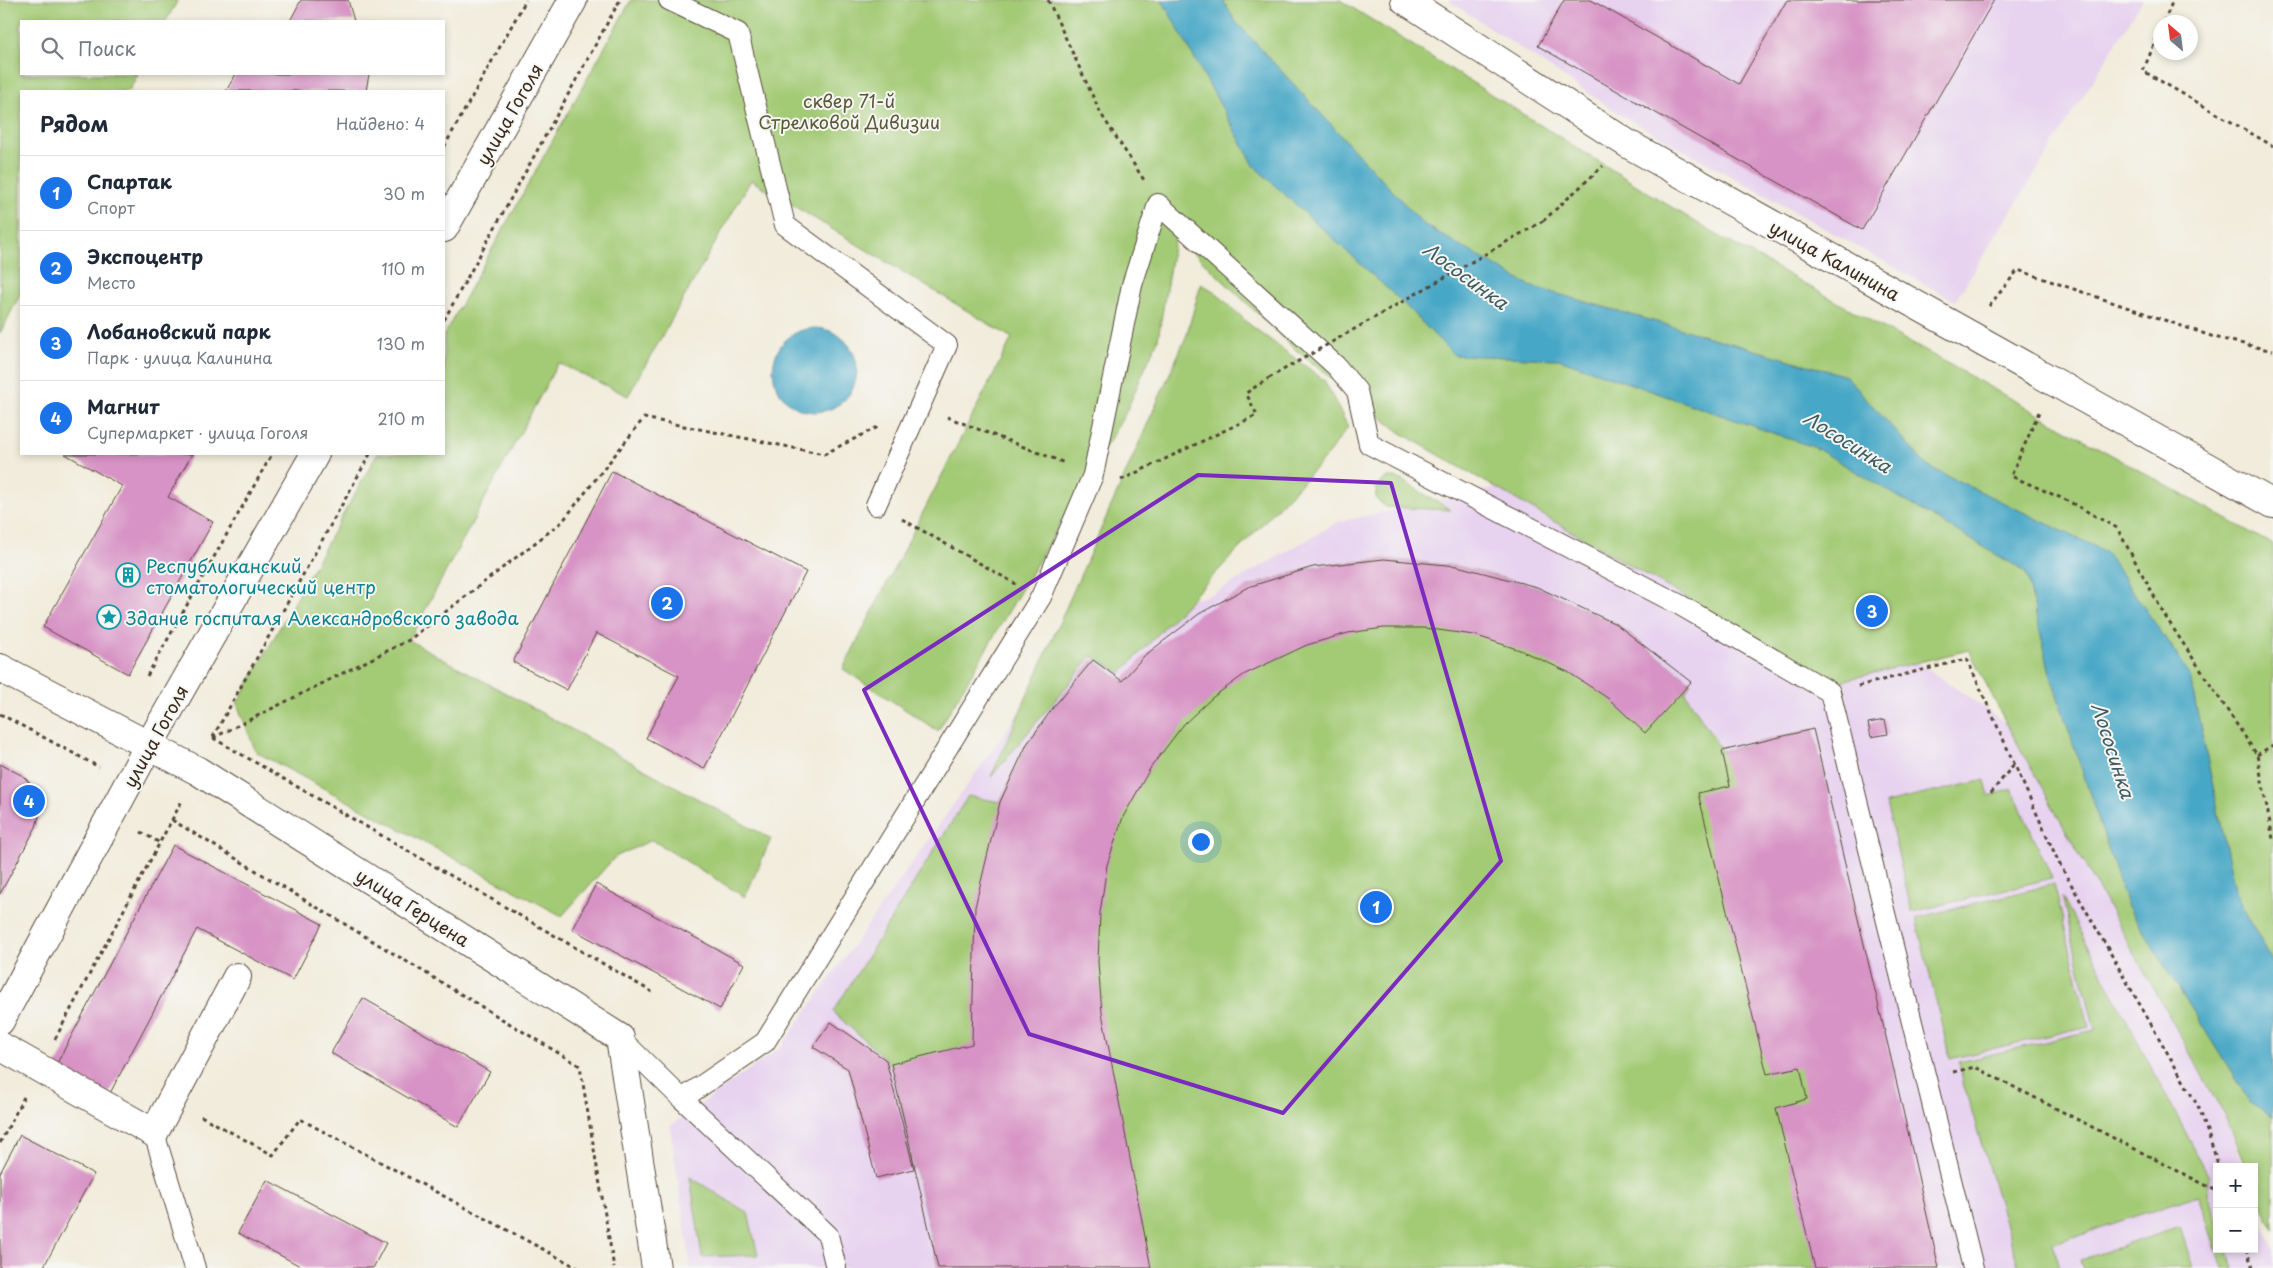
<!DOCTYPE html>
<html lang="ru">
<meta charset="utf-8">
<style>
body{margin:0;font-family:"Playpen Sans",sans-serif;background:#f2f2f3;color:#1f2937}
.controls{position:absolute;right:15px;bottom:15px;display:grid;overflow:hidden;border-radius:0px;box-shadow:0 2px 8px #0003}
.controls button{width:45px;height:45px;display:grid;place-items:center;padding:0;border:0;border-bottom:1px solid #e0e1e3;background:#fff;color:#1f2937;font:25px sans-serif}
.compass{position:absolute;left:2153px;top:15px;width:45px;height:45px;border-radius:50%;background:#fff;box-shadow:0 2px 8px #0003;rotate:332deg}
.you{position:absolute;left:1200px;top:841px;width:18px;height:18px;margin:-12px;border:4px solid #fff;border-radius:50%;background:#1a73e8;box-shadow:0 0 0 8px #1a73e833}
.badge{display:grid;place-items:center;width:32px;height:32px;border-radius:50%;background:#1a73e8;color:#fff;font-size:16px;font-weight:700}
.pin{position:absolute;translate:-50% -50%;border:2px solid #fff;box-shadow:0 1px 5px #0006}
.list{margin:0;padding:0;list-style:none}
h2{display:flex;justify-content:space-between;align-items:center;height:65px;margin:0;padding:0 20px;font-size:21px}
h2 small{font-size:16px;font-weight:400;color:#747a83}
.list li{display:grid;grid-template-columns:32px 1fr auto;gap:15px;align-items:center;box-sizing:border-box;height:75px;padding:0 20px;border-top:1px solid #e0e1e3}
.list b{display:block;font-size:19px;white-space:nowrap}
.list p{margin:0;font-size:16px;white-space:nowrap;color:#747a83}
.list em{font-size:16px;font-style:normal;color:#747a83}
.icon{flex:none;width:28px;height:28px;fill:none;stroke:currentColor;stroke-width:2;stroke-linecap:round;stroke-linejoin:round}
.map{position:relative;flex:none;width:2273px;height:1268px;overflow:hidden}
.search{position:absolute;background:#fff;box-shadow:0 2px 8px #0003;left:20px;top:20px;width:425px;height:55px;display:flex;align-items:center;gap:12px;box-sizing:border-box;padding:0 18px;border-radius:0px;color:#747a83;font-size:19px}
.panel{position:absolute;background:#fff;box-shadow:0 2px 8px #0003;left:20px;top:90px;width:425px;height:365px;border-radius:0px}
.map>svg:first-child{display:block}
.built{fill:#e7d2ef}
.green{fill:#a3ca75;stroke:#6f7a4a}
.water{fill:#47a7c6;stroke:#416872}
.building{fill:#d793c5}
.lines{fill:none;stroke-linecap:round;stroke-linejoin:round}
.lane-casing{stroke:#56473a;stroke-width:22}
.street-casing{stroke:#56473a;stroke-width:30}
.secondary-casing{stroke:#56473a;stroke-width:30}
.path{stroke:#56473a;stroke-width:3;stroke-dasharray:4 4;stroke-linecap:butt}
.lane{stroke:#fff;stroke-width:20}
.street{stroke:#fff;stroke-width:28}
.secondary{stroke:#fff;stroke-width:28}
.path-bridge{stroke:#56473a;stroke-width:3;stroke-dasharray:4 4;stroke-linecap:butt}
.marked{fill:none;stroke:#7b2cbf;stroke-width:4;stroke-linejoin:round}
.labels{text-anchor:middle;dominant-baseline:central;stroke-width:4;stroke-linejoin:round;paint-order:stroke}
.park-label{font-size:18px;fill:#5a5a38;stroke:#f6f6f2}
.street-label{font-size:18px;fill:#3b2a1e;stroke:#f6f6f2}
.culture-label{font-size:18px;fill:#0d838f;stroke:#f6f6f2;text-anchor:start}
.water-label{font-size:19px;font-style:italic;fill:#405c61;stroke:#f6f6f2}
</style>
<div class="map">
<svg width="2273" height="1268" viewBox="0 0 2273 1268">
<rect width="100%" height="100%" fill="#f6f6f2"/>
<filter id="ink" filterUnits="userSpaceOnUse"><feTurbulence type="fractalNoise" baseFrequency=".02" numOctaves="2"/><feDisplacementMap in="SourceGraphic" scale="10" xChannelSelector="R" yChannelSelector="G"/><feConvolveMatrix kernelMatrix="1 2 1 2 8 2 1 2 1" color-interpolation-filters="sRGB"/></filter>
<filter id="wash" filterUnits="userSpaceOnUse"><feTurbulence type="fractalNoise" baseFrequency=".0096" numOctaves="4" result="noise"/><feDisplacementMap in="SourceGraphic" scale="20" xChannelSelector="R" yChannelSelector="G"/><feGaussianBlur stdDeviation="1.12" result="paint"/><feColorMatrix in="noise" values="0 0 0 0 0 0 0 0 0 0 0 0 0 0 0 0 0 1.4 0 .05"/><feComposite in="paint" operator="in"/></filter>
<g filter="url(#wash)">
<rect width="100%" height="100%" fill="#f1ecdb"/>
<g class="built">
<polygon points="1448,0 2143,0 1955,301 1621,115"/>
<polygon points="1625,460 2006,723 2226,1118 2244,1167 2217,1167 2217,1249 2254,1249 2254,1197 2273,1251 2273,1268 691,1268 670,1126 781,1047 1074,635 1213,594 1338,522"/>
</g>
<g class="green">
<polygon points="0,0 178,0 166,21 21,21 21,74 138,74 129,91 21,91 21,293 0,333"/>
<polygon points="631,0 1162,0 1255,167 1403,303 1454,355 1559,359 1816,448 2026,572 2051,677 2127,905 2251,1104 2273,1117 2273,1230 2254,1185 2254,1167 2247,1167 2226,1118 2006,723 1969,650 1833,683 1401,433 1297,351 1175,235 1158,339 1125,414 938,731 843,669 1012,338 751,180 628,396 558,363 409,640 771,839 745,897 652,840 615,857 562,916 256,752 237,704 377,454 444,454 444,335"/>
<polygon points="1223,0 1340,0 1710,231 2273,545 2273,963 2236,895 2189,673 2106,552 1927,466 1846,376 1530,286 1423,224 1235,21"/>
<polygon points="1201,284 1214,291 1249,324 1324,380 1348,427 1326,457 1121,673 1092,656 991,777 1186,337"/>
<path d="M1388 477H1396L1451 510 1386 507 1376 499C1375 488 1378 482 1388 477Z"/>
<polygon points="1384,559 1457,566 1537,587 1616,624 1691,682 1685,693 1722,751 1813,729 1938,1268 938,1268 891,1064 833,1012 968,796 1000,802 1027,744 1055,705 1093,660 1122,681 1248,587 1313,567"/>
<polygon points="1985,780 1989,796 2012,789 2052,878 1912,912 1886,803"/>
<polygon points="2054,884 2089,1026 1950,1059 1916,918"/>
<polygon points="2062,897 2209,1177 2207,1193 2217,1221 2217,1249 2227,1249 2233,1268 2222,1268 2198,1195 2052,1244 2059,1268 2019,1268 1963,1083 1959,1062 2095,1030"/>
<polygon points="690,1177 748,1213 758,1255 702,1257"/>
<polygon points="2180,1227 2193,1268 2082,1268 2080,1260"/>
</g>
<g class="water">
<polygon points="1162,0 1223,0 1235,21 1423,224 1530,286 1846,376 1927,466 2106,552 2189,673 2236,895 2273,963 2273,1117 2251,1104 2127,905 2051,677 2026,572 1816,448 1559,359 1454,355 1403,303 1255,167"/>
<circle cx="815" cy="370" r="42"/>
</g>
<g id="blocks">
<g class="building">
<polygon points="301,0 348,0 354,21 290,21"/>
<polygon points="1564,0 1591,0 1739,84 1787,0 1994,0 1862,230 1538,46"/>
<polygon points="236,74 369,74 366,91 226,91"/>
<polygon points="65,454 192,454 168,497 213,522 128,674 43,627 122,486"/>
<polygon points="612,471 806,572 704,769 646,738 679,676 596,633 567,690 513,662"/>
<polygon points="1384,559 1457,566 1537,587 1616,624 1691,682 1645,733 1609,699 1568,672 1520,650 1474,635 1424,628 1384,628 1348,633 1307,645 1245,674 1213,697 1184,724 1151,767 1123,817 1107,865 1100,913 1098,962 1102,1013 1151,1268 938,1268 891,1064 972,1044 975,907 1000,802 1027,744 1055,705 1093,660 1122,681 1144,656 1199,614 1248,587 1313,567"/>
<polygon points="1885,720 1888,734 1871,737 1868,723"/>
<polygon points="1813,729 1891,1058 1939,1268 1815,1268 1776,1108 1807,1099 1800,1067 1767,1074 1698,793 1730,786 1722,751"/>
<polygon points="0,764 23,776 37,791 41,808 36,827 0,894"/>
<polygon points="173,845 322,924 293,980 197,929 109,1095 55,1067"/>
<polygon points="596,884 744,964 720,1009 572,929"/>
<polygon points="363,998 490,1072 458,1127 331,1053"/>
<polygon points="831,1022 886,1060 914,1169 876,1178 848,1069 813,1047"/>
<polygon points="20,1135 94,1174 43,1268 0,1268 0,1173"/>
<polygon points="267,1180 386,1243 373,1268 304,1268 238,1233"/>
</g>
</g>
</g>
<g filter="url(#ink)">
<use href="#blocks" fill-opacity="0" stroke="#56473a" stroke-width="1"/>
<g class="lines">
<g class="lane-casing">
<g id="lane">
<polyline points="669,0 738,33 785,225 947,345 876,505"/>
<polyline points="620,1038 682,1099 828,1235 836,1268"/>
<polyline points="682,1099 765,1042 1041,597 1093,475 1132,285 1158,204 1336,366 1357,391 1369,444 1680,605 1830,692 1973,1268"/>
<polyline points="154,1133 195,1268"/>
</g>
</g>
<g class="street-casing">
<g id="street">
<polyline points="1405,0 1628,144 2273,504"/>
<polyline points="0,668 198,771 620,1038 656,1268"/>
<polyline points="0,1046 154,1133 237,977"/>
</g>
</g>
<g class="secondary-casing">
<g id="secondary">
<polyline points="444,228 573,0"/>
<polyline points="0,1021 149,745 315,454"/>
</g>
</g>
<g class="path">
<polyline points="1048,0 1101,114 1144,180"/>
<polyline points="2164,22 2173,0"/>
<polyline points="2160,30 2143,71 2273,146"/>
<polyline points="444,147 526,0"/>
<polyline points="1543,221 1603,166"/>
<polyline points="1989,306 2018,270 2214,337 2273,351"/>
<polyline points="444,320 620,0"/>
<polyline points="2039,412 2011,476 2068,501 2117,528 2165,616 2257,755 2273,839"/>
<polyline points="947,417 1065,463"/>
<polyline points="1121,480 1257,415 1246,393 1269,378"/>
<polyline points="902,519 1016,584"/>
<polyline points="147,676 272,454"/>
<polyline points="1858,686 1967,659 2059,863 2200,1110 2219,1167"/>
<polyline points="0,714 99,767"/>
<polyline points="213,737 370,454"/>
<polyline points="213,738 409,640 562,522 644,418 824,454 878,427"/>
<polyline points="213,738 652,992"/>
<polyline points="2257,755 2273,745"/>
<polyline points="1991,793 2014,764"/>
<polyline points="172,820 580,1066 614,1268"/>
<polyline points="141,832 160,843"/>
<polyline points="55,1039 183,799"/>
<polyline points="1953,1072 1975,1067 2217,1191"/>
<polyline points="201,1116 273,1155 300,1119 578,1268"/>
<polyline points="0,1143 24,1097"/>
<polyline points="2246,1249 2253,1268"/>
</g>
<use href="#lane" class="lane"/>
<use href="#street" class="street"/>
<use href="#secondary" class="secondary"/>
<polyline class="path-bridge" points="1269,378 1543,221"/>
</g>
</g>
<path class="marked" d="M1198 475 1391 483 1501 861 1283 1113 1029 1034 864 690Z"/>
<defs>
<g id="building-ring" transform="scale(1.25)"><circle r="9.5" fill="#f6f6f2" stroke="#0f9aa8" stroke-width="1.5"/><path d="M-4-6H4V6H1V3H-1V6H-4ZM-2.5-4.3h1.7v1.8h-1.7ZM.8-4.3h1.7v1.8H.8ZM-2.5-1h1.7V.8h-1.7ZM.8-1h1.7V.8H.8Z" fill="#0f9aa8"/></g>
<g id="sight-ring" transform="scale(1.25)"><circle r="9.5" fill="#f6f6f2" stroke="#0f9aa8" stroke-width="1.5"/><path d="M0-6L1.8-2.2L6-1.7L2.9 1.2L3.7 5.4L0 3.3L-3.7 5.4L-2.9 1.2L-6-1.7L-1.8-2.2Z" fill="#0f9aa8"/></g>
</defs>
<g fill-rule="evenodd">
<use href="#building-ring" x="128" y="575"/>
<use href="#sight-ring" x="109" y="617"/>
</g>
<g class="labels">
<g class="park-label">
<text x="849" y="100">сквер 71-й<tspan x="849" dy="21">Стрелковой Дивизии</tspan></text>
</g>
<g class="street-label">
<text transform="translate(509 114) rotate(-60)">улица Гоголя</text>
<text transform="translate(1835 260) rotate(29)">улица Калинина</text>
<text transform="translate(155 736) rotate(-61)">улица Гоголя</text>
<text transform="translate(413 907) rotate(32)">улица Герцена</text>
</g>
<g class="culture-label">
<text x="146" y="565">Республиканский<tspan x="146" dy="21">стоматологический центр</tspan></text>
<text x="126" y="617">Здание госпиталя Александровского завода</text>
</g>
<g class="water-label">
<text transform="translate(1466 275) rotate(36)">Лососинка</text>
<text transform="translate(1848 441) rotate(32)">Лососинка</text>
<text transform="translate(2114 750) rotate(72)">Лососинка</text>
</g>
</g>
</svg>
<div class="controls">
<button>+</button>
<button>−</button>
</div>
<svg class="compass" viewBox="-18 -18 36 36"><path d="M0-13l5 13h-10z" fill="#e53935"/><path d="M0 13l5-13h-10z" fill="#747a83"/></svg>
<div class="you"></div>
<div class="pin badge" style="left:1376px;top:907px">1</div>
<div class="pin badge" style="left:667px;top:603px">2</div>
<div class="pin badge" style="left:1872px;top:611px">3</div>
<div class="pin badge" style="left:29px;top:801px">4</div>
<div class="search"><svg class="icon" aria-label="search" viewBox="0 0 24 24"><circle cx="10" cy="10" r="6"/><path d="M15 15l6 6"/></svg>Поиск</div>
<section class="panel">
<h2>Рядом<small>Найдено: 4</small></h2>
<ul class="list">
<li><span class="badge">1</span><div><b>Спартак</b><p>Спорт</p></div><em>30 m</em></li>
<li><span class="badge">2</span><div><b>Экспоцентр</b><p>Место</p></div><em>110 m</em></li>
<li><span class="badge">3</span><div><b>Лобановский парк</b><p>Парк · улица Калинина</p></div><em>130 m</em></li>
<li><span class="badge">4</span><div><b>Магнит</b><p>Супермаркет · улица Гоголя</p></div><em>210 m</em></li>
</ul>
</section>
</div>
